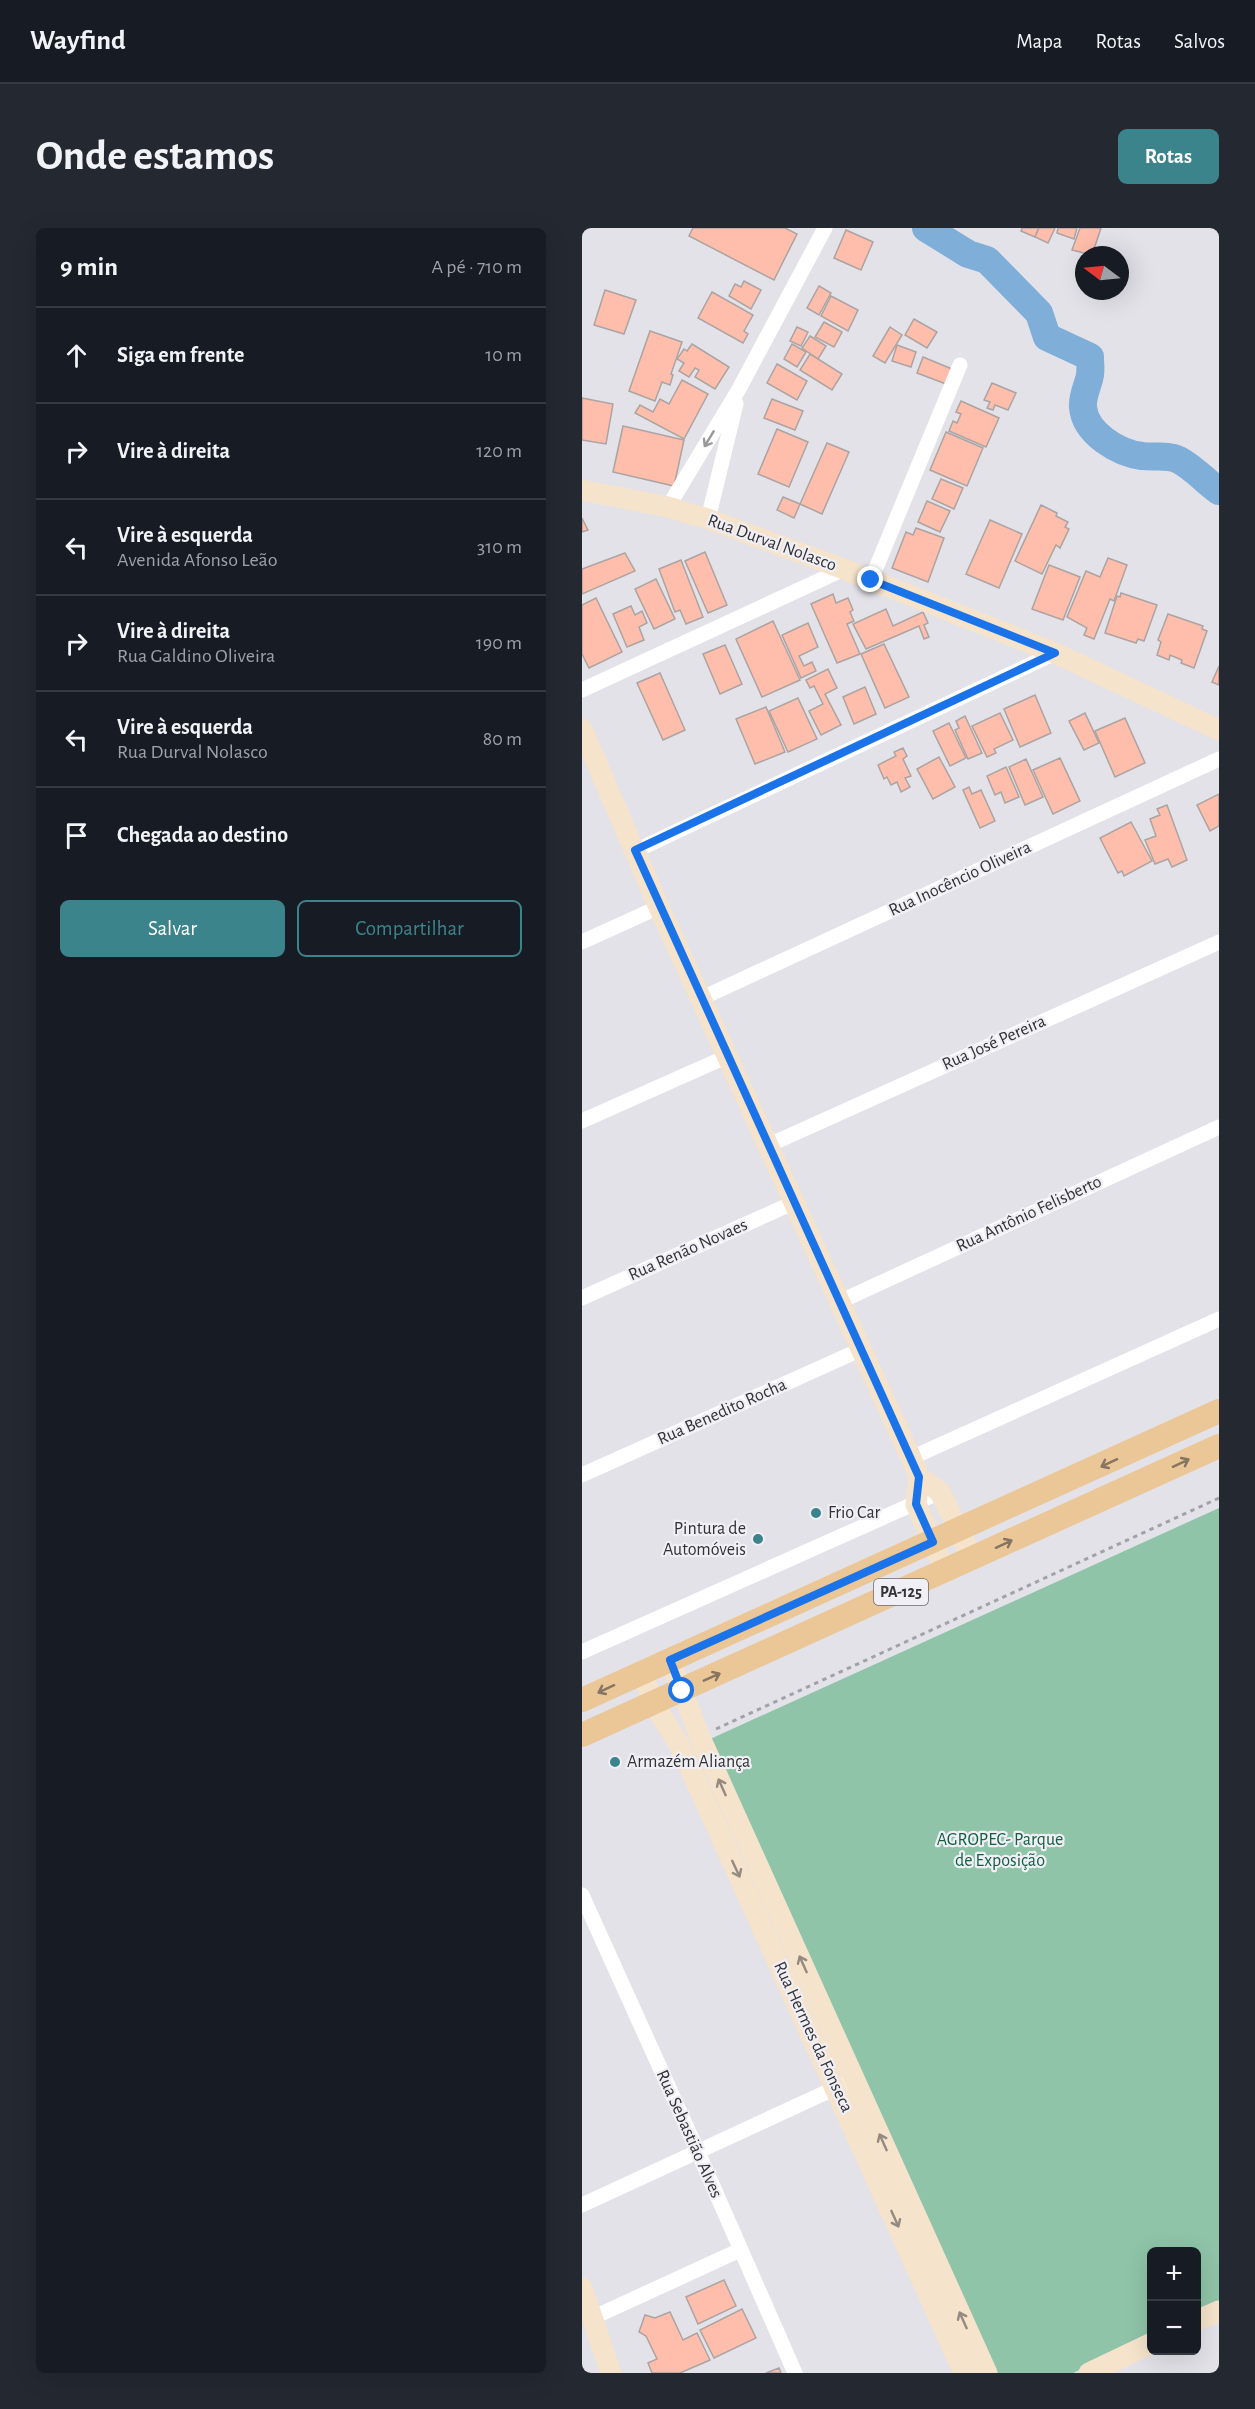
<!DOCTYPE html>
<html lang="pt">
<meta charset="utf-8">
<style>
body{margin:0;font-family:"Alegreya Sans",sans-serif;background:#242831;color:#f1f3f6}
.controls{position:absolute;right:18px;bottom:18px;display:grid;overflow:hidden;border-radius:9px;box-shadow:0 6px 24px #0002}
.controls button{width:54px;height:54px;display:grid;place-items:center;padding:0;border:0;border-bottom:2px solid #363941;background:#171b24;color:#f1f3f6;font:30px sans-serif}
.compass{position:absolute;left:493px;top:18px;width:54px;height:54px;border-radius:50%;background:#171b24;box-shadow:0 6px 24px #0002;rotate:286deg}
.stop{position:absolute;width:18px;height:18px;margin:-14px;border:4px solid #1a73e8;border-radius:50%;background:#fff}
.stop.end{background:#1a73e8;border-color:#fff;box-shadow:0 2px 6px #0008}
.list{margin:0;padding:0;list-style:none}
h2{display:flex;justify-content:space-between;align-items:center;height:78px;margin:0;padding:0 24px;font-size:26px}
h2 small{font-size:20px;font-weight:400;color:#9ea1a6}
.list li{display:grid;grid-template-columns:39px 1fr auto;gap:18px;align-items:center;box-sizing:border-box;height:96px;padding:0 24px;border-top:2px solid #363941}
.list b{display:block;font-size:22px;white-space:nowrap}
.list p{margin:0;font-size:20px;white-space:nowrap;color:#9ea1a6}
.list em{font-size:20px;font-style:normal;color:#9ea1a6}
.actions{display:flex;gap:12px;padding:18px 24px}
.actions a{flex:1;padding:14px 0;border:2px solid #3c848b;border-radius:9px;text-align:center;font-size:21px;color:#3c848b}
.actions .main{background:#3c848b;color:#fff}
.icon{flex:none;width:33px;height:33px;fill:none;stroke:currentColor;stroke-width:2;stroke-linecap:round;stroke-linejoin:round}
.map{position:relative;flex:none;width:637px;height:2145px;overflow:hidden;border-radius:9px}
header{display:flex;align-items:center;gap:36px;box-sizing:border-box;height:84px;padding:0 30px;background:#171b24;border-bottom:2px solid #363941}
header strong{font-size:28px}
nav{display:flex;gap:33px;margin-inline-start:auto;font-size:21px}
.intro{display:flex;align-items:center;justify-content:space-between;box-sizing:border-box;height:144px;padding:0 36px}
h1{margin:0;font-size:42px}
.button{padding:15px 27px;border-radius:9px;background:#3c848b;color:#fff;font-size:21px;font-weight:700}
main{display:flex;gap:36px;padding:0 36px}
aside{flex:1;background:#171b24;border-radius:9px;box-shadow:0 6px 24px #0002}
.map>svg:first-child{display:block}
.green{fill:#8fc4a8}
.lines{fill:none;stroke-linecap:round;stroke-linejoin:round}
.river{stroke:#7faed9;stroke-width:28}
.building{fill:#ffbdab;stroke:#aba4a2;stroke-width:1.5}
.path{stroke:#a3a2a7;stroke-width:3;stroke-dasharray:4.5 4.5;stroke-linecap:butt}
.street{stroke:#fff;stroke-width:15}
.secondary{stroke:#f5e3cb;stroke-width:21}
.primary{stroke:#ebc797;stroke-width:24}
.oneway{stroke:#99989a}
.oneway2{stroke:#867561}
.oneway3{stroke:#948a80}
.route{stroke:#1a73e8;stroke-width:8}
.poi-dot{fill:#3c848b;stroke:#f0eff5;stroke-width:2}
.labels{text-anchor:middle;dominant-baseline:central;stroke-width:4.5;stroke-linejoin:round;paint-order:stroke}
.shield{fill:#f0eff5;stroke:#6c6b6f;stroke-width:1.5}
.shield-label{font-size:16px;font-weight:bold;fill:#333235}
.street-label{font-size:18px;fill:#333235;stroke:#f0eff5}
.poi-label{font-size:18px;fill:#333235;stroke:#f0eff5;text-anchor:start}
.park-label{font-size:18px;fill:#125f40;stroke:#f0eff5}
</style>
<header>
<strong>Wayfind</strong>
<nav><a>Mapa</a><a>Rotas</a><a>Salvos</a></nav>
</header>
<div class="intro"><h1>Onde estamos</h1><a class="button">Rotas</a></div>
<main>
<aside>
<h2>9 min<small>A pé · 710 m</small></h2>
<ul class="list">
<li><svg class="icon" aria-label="ahead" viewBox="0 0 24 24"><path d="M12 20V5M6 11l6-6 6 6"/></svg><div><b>Siga em frente</b></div><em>10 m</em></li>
<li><svg class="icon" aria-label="right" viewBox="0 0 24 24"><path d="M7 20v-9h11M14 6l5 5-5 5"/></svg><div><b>Vire à direita</b></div><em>120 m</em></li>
<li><svg class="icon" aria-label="left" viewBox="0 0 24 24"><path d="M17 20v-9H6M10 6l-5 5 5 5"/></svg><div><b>Vire à esquerda</b><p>Avenida Afonso Leão</p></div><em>310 m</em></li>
<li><svg class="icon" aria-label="right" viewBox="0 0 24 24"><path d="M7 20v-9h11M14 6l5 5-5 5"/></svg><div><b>Vire à direita</b><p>Rua Galdino Oliveira</p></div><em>190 m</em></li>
<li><svg class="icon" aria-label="left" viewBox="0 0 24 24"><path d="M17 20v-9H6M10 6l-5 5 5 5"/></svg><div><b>Vire à esquerda</b><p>Rua Durval Nolasco</p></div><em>80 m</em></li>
<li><svg class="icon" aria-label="arrive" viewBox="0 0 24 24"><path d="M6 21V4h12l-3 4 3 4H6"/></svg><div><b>Chegada ao destino</b></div></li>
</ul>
<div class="actions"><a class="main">Salvar</a><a>Compartilhar</a></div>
</aside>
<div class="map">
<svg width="637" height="2145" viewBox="0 0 637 2145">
<rect width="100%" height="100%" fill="#e3e2e8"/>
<polygon class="green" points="637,1280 637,2075 615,2086 614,2024 570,2024 569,2108 491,2145 415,2145 126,1512"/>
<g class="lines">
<path class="river" d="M344 0 386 26 405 32 457 85 465 109 508 129C508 135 509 141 508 147 506 158 500 168 501 179 503 205 536 225 560 228 573 230 585 226 597 232 612 240 623 253 637 263"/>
</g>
<g class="building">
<polygon points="111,0 203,0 215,6 192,52 107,8"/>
<polygon points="440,0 457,0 453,9 439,3"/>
<polygon points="457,0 473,0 466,15 453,9"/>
<polygon points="476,0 495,0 492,11 475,5"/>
<polygon points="498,0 519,0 510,27 490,22"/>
<polygon points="264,2 291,14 279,42 252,30"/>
<polygon points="162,53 179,62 169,81 147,68 153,56 159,59"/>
<polygon points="237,58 249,65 237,87 225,80"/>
<polygon points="23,62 54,72 42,106 12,97"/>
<polygon points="130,64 171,87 162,103 166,106 161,115 116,90"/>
<polygon points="249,68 276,82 266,103 239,88"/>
<polygon points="332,91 355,104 345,120 323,107"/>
<polygon points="242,94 260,104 252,119 233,109"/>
<polygon points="215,99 226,104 219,118 208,113"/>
<polygon points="308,99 320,107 303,135 291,128"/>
<polygon points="68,103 100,114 89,146 91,147 88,157 80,154 73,173 47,163"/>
<polygon points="228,108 244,118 236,131 220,120"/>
<polygon points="110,116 147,139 133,161 113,149 117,142 113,140 107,149 97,143 102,135 95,131 102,121 105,123"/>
<polygon points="210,116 224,124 215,139 202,131"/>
<polygon points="315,117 334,124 329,139 310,133"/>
<polygon points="228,126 260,146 250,162 218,142"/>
<polygon points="341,129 370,141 364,156 335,145"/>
<polygon points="195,136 225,153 215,172 185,155"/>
<polygon points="100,152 126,166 102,211 53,185 58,177 71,184 78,171 87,176"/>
<polygon points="410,155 434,165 426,182 413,177 411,182 405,180 408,174 402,172"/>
<polygon points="0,170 31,176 24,216 0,212"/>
<polygon points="190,171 221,183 213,202 182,190"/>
<polygon points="379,173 417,190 404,219 367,203 371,193 375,195 379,186 374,184"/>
<polygon points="41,198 102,212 92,258 31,244"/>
<polygon points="195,201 226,214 207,259 176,246"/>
<polygon points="364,204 401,220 385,258 348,242"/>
<polygon points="245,215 267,224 240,286 218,276"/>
<polygon points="359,251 381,260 372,281 350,271"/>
<polygon points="201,269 218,276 212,290 195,282"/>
<polygon points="345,273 368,283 358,304 336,294"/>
<polygon points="459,277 475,285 474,288 486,294 483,299 487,301 478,320 474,317 460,346 433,333"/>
<polygon points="0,290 6,302 0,304"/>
<polygon points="408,292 440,306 417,360 384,346"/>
<polygon points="334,300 362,310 346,354 310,340 324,304 331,307"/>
<polygon points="123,324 145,377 126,385 103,333"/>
<polygon points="43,325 53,343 0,366 0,341"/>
<polygon points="526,330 545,337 532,373 528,371 512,411 502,407 505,400 485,389 504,343 518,349"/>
<polygon points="99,332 121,389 104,396 98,382 93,384 77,341"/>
<polygon points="467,337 498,349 481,392 450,381"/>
<polygon points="74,351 93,391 72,401 53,361"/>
<polygon points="539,365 575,377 562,413 556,411 554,415 523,405 535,368 538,369"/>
<polygon points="251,366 254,375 266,370 271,382 268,384 272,393 265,396 278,426 255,435 229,376"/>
<polygon points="14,370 40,424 7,440 0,426 0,377"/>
<polygon points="49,378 53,387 60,383 65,395 57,399 62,412 45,419 31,386"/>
<polygon points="304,381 311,398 341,384 346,395 342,397 347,409 342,411 337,398 284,421 271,396"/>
<polygon points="586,386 621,398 620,401 625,403 612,440 599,435 600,432 588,427 587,432 575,427 579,414 576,412"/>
<polygon points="191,393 218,452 180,469 154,411"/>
<polygon points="226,395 236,419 217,428 222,438 230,434 234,443 219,450 200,407"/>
<polygon points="302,416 327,469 303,480 279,426"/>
<polygon points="143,417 160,456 138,466 121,426"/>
<polygon points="637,438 637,457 630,454"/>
<polygon points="246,441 255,460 243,466 259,497 239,507 227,483 241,476 232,458 228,460 224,452"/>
<polygon points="78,445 103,502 81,512 55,455"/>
<polygon points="283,459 294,486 272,496 261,469"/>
<polygon points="453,467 469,505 438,519 422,481"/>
<polygon points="216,470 235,511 206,524 187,483"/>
<polygon points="184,479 203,524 173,536 154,491"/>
<polygon points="418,485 431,512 412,521 414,525 405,529 390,498"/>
<polygon points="503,485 517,515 502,522 487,493"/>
<polygon points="383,488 400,525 386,531 373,502 377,500 374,493"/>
<polygon points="543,490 563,535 533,549 513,503"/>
<polygon points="367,495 384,530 368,538 351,503"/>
<polygon points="321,520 325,528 321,531 329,548 323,550 328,559 319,564 315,554 309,557 305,549 302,551 296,537 314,528 312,524"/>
<polygon points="357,529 373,559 351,571 335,541"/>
<polygon points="478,530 498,573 471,586 451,542"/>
<polygon points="444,531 461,569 443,577 427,539"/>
<polygon points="424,539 437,569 423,575 419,564 413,567 405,548"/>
<polygon points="387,559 390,566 399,562 413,593 398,600 381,562"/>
<polygon points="637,566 637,598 628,603 615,577"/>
<polygon points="585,577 605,632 590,639 586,631 573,636 563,612 574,608 568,591 578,587 575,581"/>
<polygon points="549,594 570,633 542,648 540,643 536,645 518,610"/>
<polygon points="142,2052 154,2078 116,2096 104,2069"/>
<polygon points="160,2081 174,2110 132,2130 118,2102"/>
<polygon points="88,2084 101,2112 115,2105 128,2132 98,2145 70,2145 66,2135 75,2131 64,2108 57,2104 63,2087 73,2090"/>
<polygon points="197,2140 199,2145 184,2145"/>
</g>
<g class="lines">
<polyline class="path" points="134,1501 637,1270"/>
<g class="street">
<polyline points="86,279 157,161 243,0"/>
<polyline points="126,291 154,176"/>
<polyline points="289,352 378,137"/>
<polyline points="0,462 262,341"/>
<polyline points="53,623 473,425"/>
<polyline points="0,714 77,679"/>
<polyline points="120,770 637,531"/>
<polyline points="0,893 146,828"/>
<polyline points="187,917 637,714"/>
<polyline points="0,1070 213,974"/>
<polyline points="257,1074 637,899"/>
<polyline points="329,1230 637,1091"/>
<polyline points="0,1247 280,1121"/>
<polyline points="0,1424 358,1264"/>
<polyline points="0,1667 116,1924 213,2145"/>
<polyline points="0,1977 262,1856"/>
<polyline points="10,2090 158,2022"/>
</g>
<g class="secondary">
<polyline points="0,262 86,279 126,291 262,341 473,425 637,502"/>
<polyline points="0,501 77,679 329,1230 337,1249 334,1276 364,1344"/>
<polyline points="337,1249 358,1264 391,1331"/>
<polyline points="88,1432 117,1507 405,2145"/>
<polyline points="60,1445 72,1476 98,1518 382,2145"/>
<polyline points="0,2060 29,2145"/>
<polyline points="614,2093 637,2083"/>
<polyline points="507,2145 570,2115"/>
</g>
<g class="primary">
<polyline points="0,1472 637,1183"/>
<polyline points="0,1507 637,1218"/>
</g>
</g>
<defs><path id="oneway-shaft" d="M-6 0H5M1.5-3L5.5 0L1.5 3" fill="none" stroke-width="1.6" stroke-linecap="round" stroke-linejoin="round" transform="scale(1.5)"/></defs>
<use class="oneway" href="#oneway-shaft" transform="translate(127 211) rotate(121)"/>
<g class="oneway2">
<use href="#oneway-shaft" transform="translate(527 1235) rotate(155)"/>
<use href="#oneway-shaft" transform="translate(599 1235) rotate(-25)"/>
<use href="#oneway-shaft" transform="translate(422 1316) rotate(-25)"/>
<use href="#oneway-shaft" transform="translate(130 1449) rotate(-24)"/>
<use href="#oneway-shaft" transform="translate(24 1461) rotate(155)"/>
</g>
<g class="oneway3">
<use href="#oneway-shaft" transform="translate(140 1559) rotate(-114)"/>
<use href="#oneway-shaft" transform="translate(154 1641) rotate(65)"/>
<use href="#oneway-shaft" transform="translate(221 1736) rotate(-114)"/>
<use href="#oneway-shaft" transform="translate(301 1914) rotate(-114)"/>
<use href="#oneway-shaft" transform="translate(313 1991) rotate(66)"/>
<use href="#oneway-shaft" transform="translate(381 2092) rotate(-114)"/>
</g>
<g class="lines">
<polyline class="route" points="100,1463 88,1432 351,1314 334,1276 337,1249 53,622 473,425 289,352"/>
</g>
<g class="poi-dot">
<circle cx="234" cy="1285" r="6"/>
<circle cx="176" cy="1311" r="6"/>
<circle cx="33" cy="1534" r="6"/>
</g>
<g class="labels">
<rect class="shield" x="292" y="1351" width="54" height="26" rx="4.5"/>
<g class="shield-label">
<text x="319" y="1364">PA-125</text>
</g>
<g class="street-label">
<text transform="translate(190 315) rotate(20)">Rua Durval Nolasco</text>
<text transform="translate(378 651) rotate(-25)">Rua Inocêncio Oliveira</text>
<text transform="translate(412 815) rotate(-24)">Rua José Pereira</text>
<text transform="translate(447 986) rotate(-25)">Rua Antônio Felisberto</text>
<text transform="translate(106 1022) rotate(-24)">Rua Renão Novaes</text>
<text transform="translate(140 1184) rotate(-24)">Rua Benedito Rocha</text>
<text transform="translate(231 1809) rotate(65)">Rua Hermes da Fonseca</text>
<text transform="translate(107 1906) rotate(66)">Rua Sebastião Alves</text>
</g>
<g class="poi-label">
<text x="246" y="1285">Frio Car</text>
<text x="164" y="1301" text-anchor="end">Pintura de<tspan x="164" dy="21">Automóveis</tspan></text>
<text x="45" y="1534">Armazém Aliança</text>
</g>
<g class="park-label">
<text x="418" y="1612">AGROPEC- Parque<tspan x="418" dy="21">de Exposição</tspan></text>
</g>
</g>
</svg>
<div class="controls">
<button>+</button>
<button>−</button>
</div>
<svg class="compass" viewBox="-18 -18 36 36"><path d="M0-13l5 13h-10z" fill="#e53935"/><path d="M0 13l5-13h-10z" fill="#9ea1a6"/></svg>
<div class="stop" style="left:100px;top:1463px"></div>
<div class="stop end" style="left:289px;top:352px"></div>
</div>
</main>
